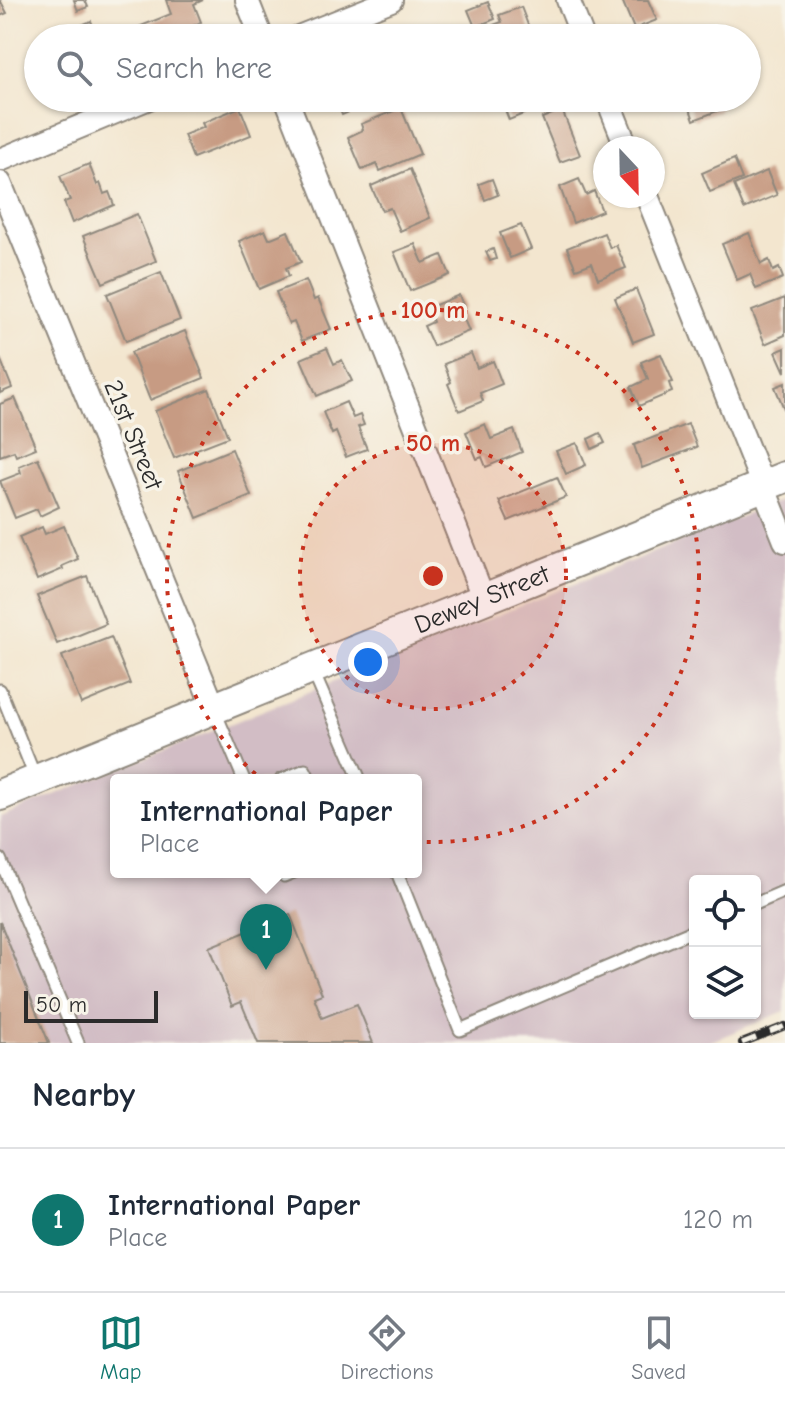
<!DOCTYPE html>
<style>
body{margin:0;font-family:"Comic Neue",sans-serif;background:#f2f2f3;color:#1f2937}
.controls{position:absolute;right:24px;bottom:24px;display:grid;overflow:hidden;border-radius:8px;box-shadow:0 2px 6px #0004}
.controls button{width:72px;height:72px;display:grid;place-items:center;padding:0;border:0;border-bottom:2px solid #e0e1e3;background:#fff;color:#1f2937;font:40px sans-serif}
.compass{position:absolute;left:593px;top:136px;width:72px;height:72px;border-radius:50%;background:#fff;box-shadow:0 2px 6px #0004;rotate:158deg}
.scale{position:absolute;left:24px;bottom:20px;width:134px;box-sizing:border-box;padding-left:8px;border:4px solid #2b2b2b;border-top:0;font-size:22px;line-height:28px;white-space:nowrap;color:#2b2b2b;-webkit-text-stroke:6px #f7f3e8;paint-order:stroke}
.you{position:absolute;left:368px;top:662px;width:28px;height:28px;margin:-20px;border:6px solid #fff;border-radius:50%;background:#1a73e8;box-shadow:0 0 0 12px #1a73e833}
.badge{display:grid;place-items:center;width:52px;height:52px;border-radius:50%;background:#0f766e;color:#fff;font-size:26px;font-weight:700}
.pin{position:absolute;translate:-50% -66px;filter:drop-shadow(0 2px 4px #0008)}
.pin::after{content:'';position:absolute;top:42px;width:28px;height:24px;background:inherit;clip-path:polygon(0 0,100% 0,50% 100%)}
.popup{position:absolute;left:110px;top:774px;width:312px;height:104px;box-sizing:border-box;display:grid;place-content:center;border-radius:8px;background:#fff;filter:drop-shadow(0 2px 6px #0005);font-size:26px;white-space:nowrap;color:#747a83}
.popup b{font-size:30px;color:#1f2937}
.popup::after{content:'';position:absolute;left:50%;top:100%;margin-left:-16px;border:16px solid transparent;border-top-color:#fff}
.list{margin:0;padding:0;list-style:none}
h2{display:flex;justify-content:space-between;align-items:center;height:104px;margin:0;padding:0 32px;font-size:34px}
h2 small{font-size:26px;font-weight:400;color:#747a83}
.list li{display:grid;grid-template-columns:52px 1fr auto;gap:24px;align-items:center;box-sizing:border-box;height:144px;padding:0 32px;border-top:2px solid #e0e1e3}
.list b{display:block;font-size:30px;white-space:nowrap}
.list p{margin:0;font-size:26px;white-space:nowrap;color:#747a83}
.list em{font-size:26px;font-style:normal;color:#747a83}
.icon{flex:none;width:44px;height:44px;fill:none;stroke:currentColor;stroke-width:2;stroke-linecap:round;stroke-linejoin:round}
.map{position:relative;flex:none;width:785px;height:1043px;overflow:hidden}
.search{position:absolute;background:#fff;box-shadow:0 2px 6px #0004;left:24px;right:24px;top:24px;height:88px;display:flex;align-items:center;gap:20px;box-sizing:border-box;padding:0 28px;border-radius:44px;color:#747a83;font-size:30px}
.sheet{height:248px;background:#fff}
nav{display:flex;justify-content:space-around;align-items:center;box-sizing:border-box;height:112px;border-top:2px solid #e0e1e3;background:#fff;font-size:22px;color:#747a83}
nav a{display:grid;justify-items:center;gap:4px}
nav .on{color:#0f766e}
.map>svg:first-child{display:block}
.industrial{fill:#d2bdc5;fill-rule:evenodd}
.building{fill:#c79b83}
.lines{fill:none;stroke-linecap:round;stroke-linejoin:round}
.lane-casing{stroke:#8f887d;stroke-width:15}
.street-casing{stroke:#8f887d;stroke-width:26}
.secondary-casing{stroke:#8f887d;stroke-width:34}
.lane{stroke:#fff;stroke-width:11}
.street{stroke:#fff;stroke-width:22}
.secondary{stroke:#fff;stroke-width:30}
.rail-casing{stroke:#2b2b2b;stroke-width:8}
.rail{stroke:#f7f3e8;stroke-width:5;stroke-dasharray:15;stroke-linecap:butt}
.ring{fill:none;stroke:#c8321e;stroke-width:4;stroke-dasharray:4 8}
.labels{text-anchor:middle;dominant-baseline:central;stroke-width:7;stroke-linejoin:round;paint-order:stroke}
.street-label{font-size:26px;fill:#2b2b2b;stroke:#f7f3e8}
.centre{fill:#c8321e;stroke:#f7f3e8;stroke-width:4}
.ring-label{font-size:24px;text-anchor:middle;font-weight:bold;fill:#c8321e;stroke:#f7f3e8;stroke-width:7;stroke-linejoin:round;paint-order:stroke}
</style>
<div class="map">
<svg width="785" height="1043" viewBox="0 0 785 1043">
<rect width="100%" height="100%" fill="#f7f3e8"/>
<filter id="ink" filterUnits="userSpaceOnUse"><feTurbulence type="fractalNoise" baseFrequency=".0125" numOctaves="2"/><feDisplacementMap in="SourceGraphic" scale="16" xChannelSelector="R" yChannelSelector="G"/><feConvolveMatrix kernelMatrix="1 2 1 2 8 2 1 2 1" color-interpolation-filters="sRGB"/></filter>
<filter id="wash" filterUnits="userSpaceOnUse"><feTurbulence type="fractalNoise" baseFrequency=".006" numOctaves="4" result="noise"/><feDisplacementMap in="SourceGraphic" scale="32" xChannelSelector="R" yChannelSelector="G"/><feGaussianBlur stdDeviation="1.8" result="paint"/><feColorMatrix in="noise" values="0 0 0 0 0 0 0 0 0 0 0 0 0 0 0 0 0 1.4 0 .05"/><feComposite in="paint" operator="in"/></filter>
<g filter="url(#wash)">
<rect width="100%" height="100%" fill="#f3e6cf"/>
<path class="industrial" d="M785 499V1011L707 1043H0V817ZM116 780H416V872H116ZM695 881H755V1013H695Z"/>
<g id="blocks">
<g class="building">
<polygon points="0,0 7,13 0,16"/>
<polygon points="74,0 85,0 88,7 78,11"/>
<polygon points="166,0 203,0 194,4 201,22 170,38 128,38 126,32 171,14"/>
<polygon points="622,0 648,0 657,20 634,29"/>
<polygon points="488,2 495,19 475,27 468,10"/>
<polygon points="521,7 533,38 509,38 507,32 497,36 493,25 502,22 499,15"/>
<polygon points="91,21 98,38 72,38 69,30"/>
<polygon points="335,98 382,98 342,115"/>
<polygon points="511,98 520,98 526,113 509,120 502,102"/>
<polygon points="686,98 715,98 720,110 694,120"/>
<polygon points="240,107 251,135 193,158 184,135 204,127 202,123"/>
<polygon points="401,108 420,154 380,171 377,164 362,170 348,137 363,130 361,124"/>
<polygon points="562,110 580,155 560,162 542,118"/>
<polygon points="734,159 742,179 710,192 702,173"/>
<polygon points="89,164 97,185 100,183 104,194 109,192 114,205 72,223 64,202 70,200 60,176"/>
<polygon points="410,169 430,218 400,231 390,208 382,211 371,186"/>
<polygon points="767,171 777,195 744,209 734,185"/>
<polygon points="492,179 498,195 485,200 479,184"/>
<polygon points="579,179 586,195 594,191 602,211 573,223 560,187"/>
<polygon points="137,214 156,261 103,283 83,236"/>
<polygon points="521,225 531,249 510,258 500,233"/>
<polygon points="265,230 269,239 288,231 301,262 286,268 289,276 259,289 239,241"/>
<polygon points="604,233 610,248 616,245 626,268 598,279 592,263 576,269 567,248"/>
<polygon points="749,233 761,264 769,260 773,271 779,268 783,278 756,289 750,274 737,280 722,244"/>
<polygon points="415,244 423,263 442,255 450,275 410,291 394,252"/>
<polygon points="493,249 496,259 490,261 486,252"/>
<polygon points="161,272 180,320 126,341 107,294"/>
<polygon points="306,280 314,300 318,298 331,329 302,341 294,322 289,324 276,292"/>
<polygon points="636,289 654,334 633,342 615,298"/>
<polygon points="459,295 464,308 460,310 469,331 433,346 424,326 433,322 428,308"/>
<polygon points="785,298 785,335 765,344 752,311"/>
<polygon points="185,331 204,378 150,400 131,352"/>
<polygon points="327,348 334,364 342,360 352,381 317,396 301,359"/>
<polygon points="785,348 785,372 776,352"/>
<polygon points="471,353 477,368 493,361 502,384 480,393 483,401 459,411 448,384 451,382 444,364"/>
<polygon points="661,354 673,382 669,383 672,392 639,406 631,387 648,379 641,362"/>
<polygon points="0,358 12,388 0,393"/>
<polygon points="785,383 785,411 775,387"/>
<polygon points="209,389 228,437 174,458 155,411"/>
<polygon points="15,398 36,448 16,456 14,451 0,456 0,404"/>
<polygon points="346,402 353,418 360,415 364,425 358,427 367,449 346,457 336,432 332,434 323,412"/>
<polygon points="485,424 491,439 514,430 522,452 486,467 482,457 477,459 466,432"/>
<polygon points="688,424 697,447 642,468 634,445"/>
<polygon points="600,433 605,443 592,449 588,439"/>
<polygon points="577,443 586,465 566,474 556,451"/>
<polygon points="232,449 251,496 197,518 178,471"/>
<polygon points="38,458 59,507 40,516 37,509 15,518 0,481 21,473 19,466"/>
<polygon points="557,477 566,497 508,521 499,501"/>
<polygon points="64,526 78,559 62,566 63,569 37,580 19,537 42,527 45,534"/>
<polygon points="87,576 106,624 57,644 37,596"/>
<polygon points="111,637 130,684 81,704 62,656"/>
<polygon points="290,914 322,994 314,997 322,1018 357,1004 373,1043 258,1043 241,1002 232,1006 209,947"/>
<polygon points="0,922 49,1043 0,1043"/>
</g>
</g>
</g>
<g filter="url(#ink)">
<use href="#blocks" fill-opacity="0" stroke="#8f887d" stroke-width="2"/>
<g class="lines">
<g class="lane-casing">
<g id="lane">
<polyline points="312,669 360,780"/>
<polyline points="0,690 36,779"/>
<polyline points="214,709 244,780"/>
<polyline points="281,780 305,770 310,780"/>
<polyline points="0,859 78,1043"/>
<polyline points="282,872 284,876 294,872"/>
<polyline points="397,872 460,1030 695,930"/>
<polyline points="755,904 785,891"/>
</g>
</g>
<g class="street-casing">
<g id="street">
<polyline points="247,0 262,38"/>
<polyline points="568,0 583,38"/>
<polyline points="296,38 391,0"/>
<polyline points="286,98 483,597"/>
<polyline points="607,98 627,148"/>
<polyline points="0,160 149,98"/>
<polyline points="0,183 214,708"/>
<polyline points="647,196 785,541"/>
</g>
</g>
<g class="secondary-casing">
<g id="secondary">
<path id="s1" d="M0 795 785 477"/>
</g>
</g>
<use href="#lane" class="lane"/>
<use href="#street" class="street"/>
<use href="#secondary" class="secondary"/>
<g class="rail-casing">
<polyline id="rail" points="742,1043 785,1026"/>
</g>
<use href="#rail" class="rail"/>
</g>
</g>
<circle cx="433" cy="576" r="133" fill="#c8321e" fill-opacity=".12"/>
<g class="ring">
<circle cx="433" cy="576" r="133"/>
<circle cx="433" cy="576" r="266"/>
</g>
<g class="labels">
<g class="street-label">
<text transform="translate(133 435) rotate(68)">21st Street</text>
<text stroke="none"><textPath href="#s1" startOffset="520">Dewey Street</textPath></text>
</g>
</g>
<circle cx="433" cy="576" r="12" class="centre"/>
<g class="ring-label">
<text x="433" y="318">100 m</text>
<text x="433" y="451">50 m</text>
</g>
</svg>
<div class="controls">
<button><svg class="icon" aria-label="locate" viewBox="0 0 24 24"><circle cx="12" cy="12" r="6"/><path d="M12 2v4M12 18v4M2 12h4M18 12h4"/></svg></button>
<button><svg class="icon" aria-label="layers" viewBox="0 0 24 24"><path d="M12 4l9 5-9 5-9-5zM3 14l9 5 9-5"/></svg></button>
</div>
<svg class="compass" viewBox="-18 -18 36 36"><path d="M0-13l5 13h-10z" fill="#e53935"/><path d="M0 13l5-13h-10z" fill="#747a83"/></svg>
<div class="scale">50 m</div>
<div class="you"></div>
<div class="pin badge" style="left:266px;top:970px">1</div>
<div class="popup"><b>International Paper</b>Place</div>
<div class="search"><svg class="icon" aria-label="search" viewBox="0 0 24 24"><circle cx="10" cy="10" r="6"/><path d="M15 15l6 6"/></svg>Search here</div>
</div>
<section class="sheet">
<h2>Nearby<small></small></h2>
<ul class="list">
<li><span class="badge">1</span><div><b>International Paper</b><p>Place</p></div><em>120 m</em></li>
</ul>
</section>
<nav>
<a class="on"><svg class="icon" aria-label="map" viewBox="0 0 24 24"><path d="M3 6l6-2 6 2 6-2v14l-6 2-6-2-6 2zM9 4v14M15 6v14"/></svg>Map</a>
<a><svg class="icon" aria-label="directions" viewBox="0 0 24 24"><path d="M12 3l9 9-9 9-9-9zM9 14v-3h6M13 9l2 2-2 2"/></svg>Directions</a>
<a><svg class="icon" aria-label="saved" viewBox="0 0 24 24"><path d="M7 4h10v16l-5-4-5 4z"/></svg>Saved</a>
</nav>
